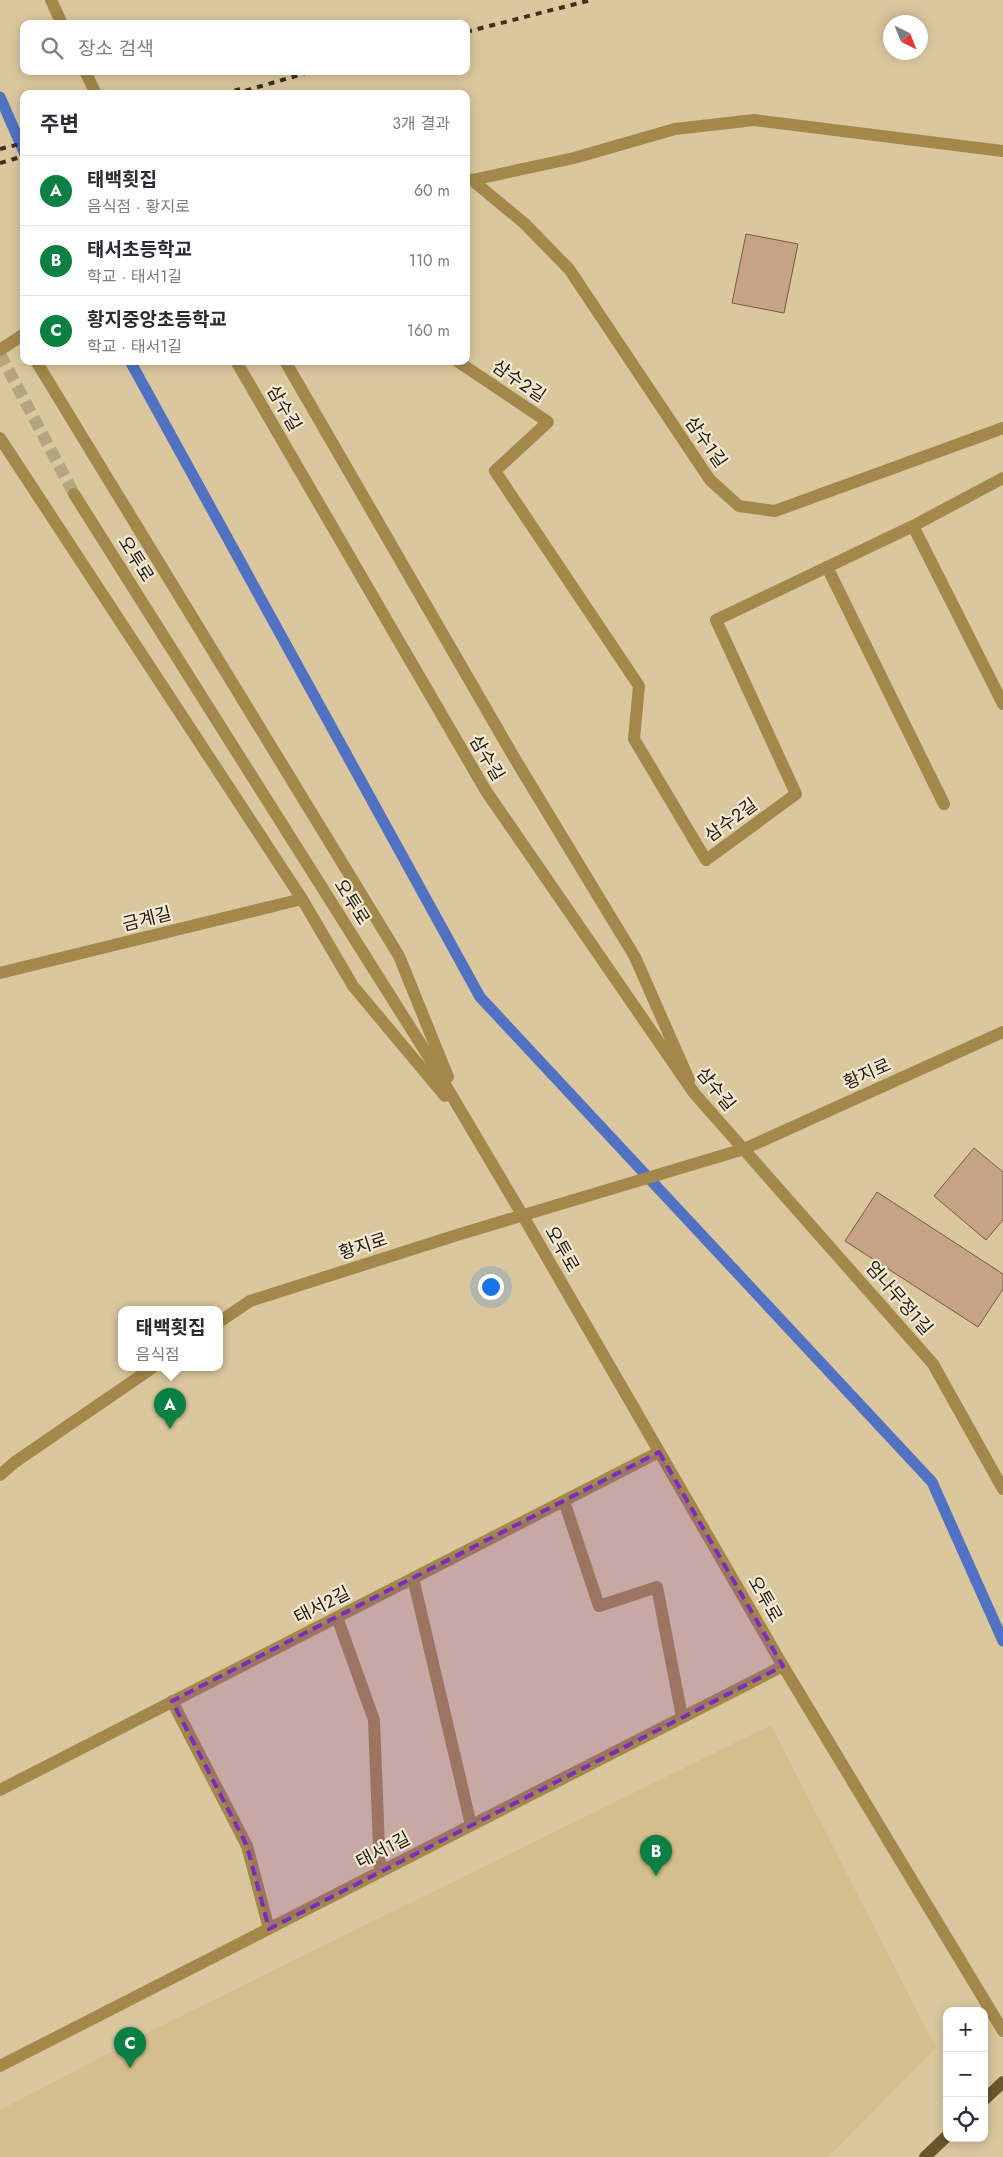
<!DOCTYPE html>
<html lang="ko">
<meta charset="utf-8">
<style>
body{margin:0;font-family:Jost,"Noto Sans KR",sans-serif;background:#f7f7f7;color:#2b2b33}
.controls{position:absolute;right:15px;bottom:15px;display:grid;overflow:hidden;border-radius:10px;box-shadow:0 2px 12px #0003}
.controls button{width:45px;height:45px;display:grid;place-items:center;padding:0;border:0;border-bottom:1px solid #e1e1e2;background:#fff;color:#2b2b33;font:25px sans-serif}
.compass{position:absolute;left:883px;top:15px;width:45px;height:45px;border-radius:50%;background:#fff;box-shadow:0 2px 12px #0003;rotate:137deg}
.you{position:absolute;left:490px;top:1286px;width:18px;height:18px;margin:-12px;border:4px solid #fff;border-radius:50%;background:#1a73e8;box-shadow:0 0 0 8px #1a73e833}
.badge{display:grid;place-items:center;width:32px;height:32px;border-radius:50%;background:#0b8043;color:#fff;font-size:16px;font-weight:700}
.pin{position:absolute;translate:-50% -41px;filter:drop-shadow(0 1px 2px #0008)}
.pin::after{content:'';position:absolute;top:26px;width:18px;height:15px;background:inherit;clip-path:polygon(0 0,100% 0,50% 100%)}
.popup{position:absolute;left:118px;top:1306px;width:105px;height:65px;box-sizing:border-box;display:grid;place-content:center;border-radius:10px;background:#fff;filter:drop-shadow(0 1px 4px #0005);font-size:16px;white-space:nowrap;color:#7c7c81}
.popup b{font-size:19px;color:#2b2b33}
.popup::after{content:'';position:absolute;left:50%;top:100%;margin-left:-10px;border:10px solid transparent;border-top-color:#fff}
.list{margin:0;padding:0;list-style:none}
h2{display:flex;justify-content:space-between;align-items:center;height:65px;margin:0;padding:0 20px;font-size:21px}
h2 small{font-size:16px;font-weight:400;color:#7c7c81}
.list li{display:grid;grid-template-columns:32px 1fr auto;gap:15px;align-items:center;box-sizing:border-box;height:70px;padding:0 20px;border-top:1px solid #e1e1e2}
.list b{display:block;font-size:19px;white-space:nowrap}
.list p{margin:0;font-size:16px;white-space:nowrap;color:#7c7c81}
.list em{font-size:16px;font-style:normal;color:#7c7c81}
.icon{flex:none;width:28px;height:28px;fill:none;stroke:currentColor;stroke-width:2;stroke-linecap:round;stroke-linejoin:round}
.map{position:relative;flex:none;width:1003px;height:2157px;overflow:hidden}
.search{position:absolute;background:#fff;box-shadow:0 2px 12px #0003;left:20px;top:20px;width:450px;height:55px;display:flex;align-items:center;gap:12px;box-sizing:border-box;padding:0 18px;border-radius:10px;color:#7c7c81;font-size:19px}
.panel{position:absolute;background:#fff;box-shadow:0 2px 12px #0003;left:20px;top:90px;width:450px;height:275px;border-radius:10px}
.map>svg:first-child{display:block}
.built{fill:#d4be8e}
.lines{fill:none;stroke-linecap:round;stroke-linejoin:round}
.stream{stroke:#5171c3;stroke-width:11}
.building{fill:#c4a484;stroke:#795c3e}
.tertiary-tunnel{stroke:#b5a480;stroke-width:12;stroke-dasharray:12 6;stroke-linecap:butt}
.service{stroke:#a3884b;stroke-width:12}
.minor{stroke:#a3884b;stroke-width:12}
.tertiary{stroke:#a3884b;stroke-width:12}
.primary{stroke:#69562b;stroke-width:12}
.rail{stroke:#3a311e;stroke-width:4;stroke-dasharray:6 6;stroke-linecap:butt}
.marked{fill:#7b2cbf;fill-opacity:0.2;stroke:#7b2cbf;stroke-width:4;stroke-dasharray:10 6;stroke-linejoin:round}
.labels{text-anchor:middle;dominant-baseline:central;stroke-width:4.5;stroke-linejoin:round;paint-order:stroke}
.street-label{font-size:18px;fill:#211a0a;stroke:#f2e9d4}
</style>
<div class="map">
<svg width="1003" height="2157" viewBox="0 0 1003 2157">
<rect width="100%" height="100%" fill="#dac79e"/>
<polygon class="built" points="771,1725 936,2048 828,2157 0,2157 0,2110 159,2027"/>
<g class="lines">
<g class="stream">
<polyline points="0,97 24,152"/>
<polyline points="130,361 480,997 932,1482 1003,1641"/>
</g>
</g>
<g class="building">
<polygon points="746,234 798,244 784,313 732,303"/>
<polygon points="974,1148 1003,1172 1003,1220 986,1240 934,1196"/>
<polygon points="877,1192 1003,1274 1003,1289 978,1327 845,1241"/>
</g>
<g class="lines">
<polyline class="tertiary-tunnel" points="0,354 74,494"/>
<polyline class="service" points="285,361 515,759 635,957 689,1080"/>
<g class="minor">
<polyline points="51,0 62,24"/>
<polyline points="85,71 96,94"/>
<polyline points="466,179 472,180 574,158 675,129 754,120 1003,151"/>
<polyline points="472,180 524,223 569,269 710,480 739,506 775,511 1003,428"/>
<polyline points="0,350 24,334"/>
<polyline points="236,361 486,791 694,1093 933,1364 1003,1489"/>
<polyline points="457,361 548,422 495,471 639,686 634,739 706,860 796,794 716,620 913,526 1003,704"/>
<polyline points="913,526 1003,478"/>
<polyline points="827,567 944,804"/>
<polyline points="0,973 302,899"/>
<polyline points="564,1501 599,1606 657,1587 682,1717"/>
<polyline points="413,1578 471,1825"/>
<polyline points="337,1617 374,1720 380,1872"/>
<polyline points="172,1701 247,1846 269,1929"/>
<polyline points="0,1790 659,1452"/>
<polyline points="0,2066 783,1666"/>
</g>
<g class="tertiary">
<polyline points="21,336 24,341"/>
<polyline points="36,361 399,956 448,1077"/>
<polyline points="0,438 302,899 353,986 445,1096"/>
<polyline points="74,494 427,1054 523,1216 783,1666 1003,2031"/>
<polyline points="219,1322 250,1301 457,1235 744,1149 1003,1032"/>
<polyline points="0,1475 15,1462 152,1368"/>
</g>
<g class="primary">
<polyline points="984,2100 1003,2082"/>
<polyline points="925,2157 947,2136"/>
</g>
<g class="rail">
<polyline points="466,32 591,0"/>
<polyline points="223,94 240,89"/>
<polyline points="234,94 313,71"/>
<polyline points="0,149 24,143"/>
<polyline points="0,163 24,156"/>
</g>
</g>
<path class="marked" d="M659 1452 783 1666 269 1929 247 1846 172 1701Z"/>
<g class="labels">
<g class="street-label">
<text transform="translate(519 381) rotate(34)">삼수2길</text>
<text transform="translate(284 408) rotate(60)">삼수길</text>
<text transform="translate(706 442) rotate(55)">삼수1길</text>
<text transform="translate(136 559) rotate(58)">오투로</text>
<text transform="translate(487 758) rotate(59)">삼수길</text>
<text transform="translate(731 820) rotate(-36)">삼수2길</text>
<text transform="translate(352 902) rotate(58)">오투로</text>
<text transform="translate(147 919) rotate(-14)">금계길</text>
<text transform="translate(867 1074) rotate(-24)">황지로</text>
<text transform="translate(716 1089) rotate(51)">삼수길</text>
<text transform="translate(363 1246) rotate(-18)">황지로</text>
<text transform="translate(562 1249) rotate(60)">오투로</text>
<text transform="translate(899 1298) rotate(49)">엄나무정1길</text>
<text transform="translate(765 1599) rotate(60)">오투로</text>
<text transform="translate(322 1605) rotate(-27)">태서2길</text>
<text transform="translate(383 1850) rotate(-27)">태서1길</text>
</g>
</g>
</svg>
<div class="controls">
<button>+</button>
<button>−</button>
<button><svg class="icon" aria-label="locate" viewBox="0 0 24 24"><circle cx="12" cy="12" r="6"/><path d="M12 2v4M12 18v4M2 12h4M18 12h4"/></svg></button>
</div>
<svg class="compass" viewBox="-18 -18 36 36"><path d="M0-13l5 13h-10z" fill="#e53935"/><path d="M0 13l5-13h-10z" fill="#7c7c81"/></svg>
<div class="you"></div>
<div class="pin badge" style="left:170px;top:1429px">A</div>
<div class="popup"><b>태백횟집</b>음식점</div>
<div class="pin badge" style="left:656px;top:1876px">B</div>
<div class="pin badge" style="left:130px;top:2068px">C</div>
<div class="search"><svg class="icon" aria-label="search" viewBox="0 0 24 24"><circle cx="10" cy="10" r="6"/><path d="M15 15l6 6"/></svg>장소 검색</div>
<section class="panel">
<h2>주변<small>3개 결과</small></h2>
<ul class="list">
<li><span class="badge">A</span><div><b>태백횟집</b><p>음식점 · 황지로</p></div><em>60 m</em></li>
<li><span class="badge">B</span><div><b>태서초등학교</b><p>학교 · 태서1길</p></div><em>110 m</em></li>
<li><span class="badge">C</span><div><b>황지중앙초등학교</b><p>학교 · 태서1길</p></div><em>160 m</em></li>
</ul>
</section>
</div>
